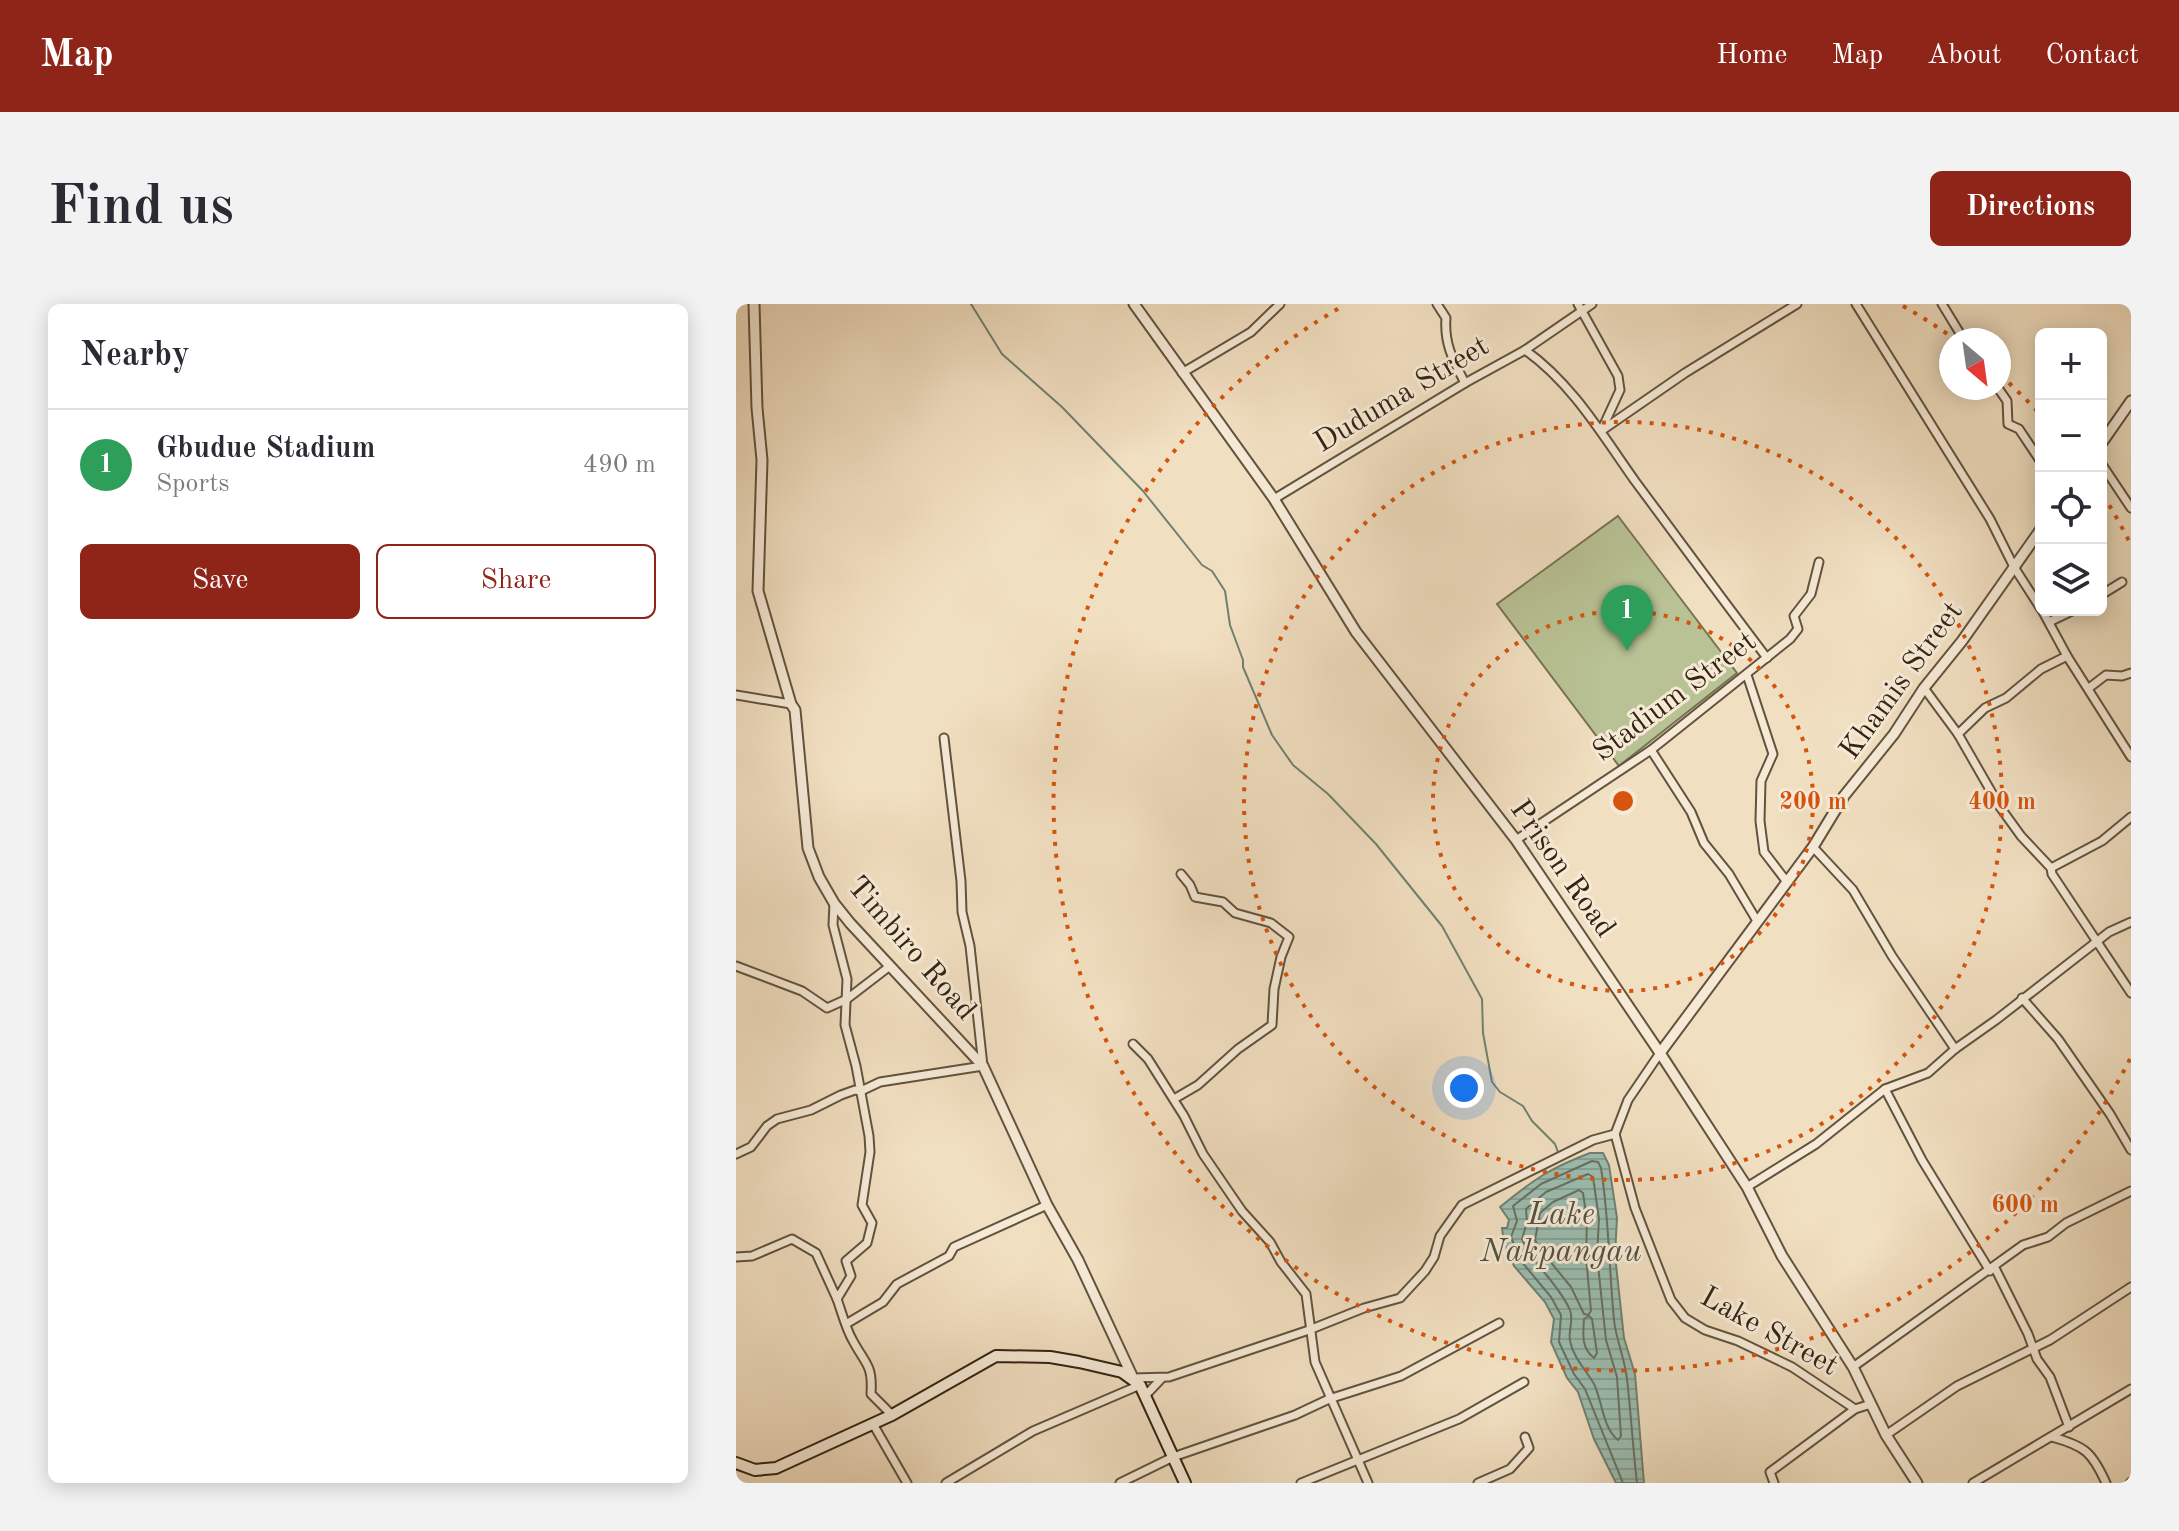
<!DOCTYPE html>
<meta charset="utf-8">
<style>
body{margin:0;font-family:"Old Standard TT",serif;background:#f2f2f3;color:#2b2b33}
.controls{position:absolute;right:24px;top:24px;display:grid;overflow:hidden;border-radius:12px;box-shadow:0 4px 20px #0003}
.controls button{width:72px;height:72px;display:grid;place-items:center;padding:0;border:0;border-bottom:2px solid #e1e1e2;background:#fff;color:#2b2b33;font:40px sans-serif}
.compass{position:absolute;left:1203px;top:24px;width:72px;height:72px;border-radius:50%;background:#fff;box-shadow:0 4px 20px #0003;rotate:151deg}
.you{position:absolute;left:728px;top:784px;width:28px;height:28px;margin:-20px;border:6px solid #fff;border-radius:50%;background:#1a73e8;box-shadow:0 0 0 12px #1a73e833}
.badge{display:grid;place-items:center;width:52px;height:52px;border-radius:50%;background:#8f2418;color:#fff;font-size:26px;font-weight:700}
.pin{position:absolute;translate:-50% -66px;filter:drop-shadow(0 2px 4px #0008)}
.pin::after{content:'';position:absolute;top:42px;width:28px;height:24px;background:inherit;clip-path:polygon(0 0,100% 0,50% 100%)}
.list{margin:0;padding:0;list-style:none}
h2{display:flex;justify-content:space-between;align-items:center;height:104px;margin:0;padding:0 32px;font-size:34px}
h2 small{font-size:26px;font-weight:400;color:#7c7c81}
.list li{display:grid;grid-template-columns:52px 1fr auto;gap:24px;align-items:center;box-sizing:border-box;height:112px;padding:0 32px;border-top:2px solid #e1e1e2}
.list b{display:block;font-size:30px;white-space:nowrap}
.list p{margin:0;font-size:26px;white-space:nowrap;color:#7c7c81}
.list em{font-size:26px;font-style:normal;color:#7c7c81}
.actions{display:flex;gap:16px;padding:24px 32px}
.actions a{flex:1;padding:18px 0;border:2px solid #8f2418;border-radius:12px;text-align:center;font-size:28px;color:#8f2418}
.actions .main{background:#8f2418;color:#fff}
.icon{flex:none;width:44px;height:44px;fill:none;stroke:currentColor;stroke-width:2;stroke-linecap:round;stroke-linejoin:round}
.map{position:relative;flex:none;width:1395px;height:1179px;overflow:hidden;border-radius:12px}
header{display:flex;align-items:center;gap:48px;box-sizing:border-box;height:112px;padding:0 40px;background:#8f2418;color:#fff}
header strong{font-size:38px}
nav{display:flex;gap:44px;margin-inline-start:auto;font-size:28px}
.intro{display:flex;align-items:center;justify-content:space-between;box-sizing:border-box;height:192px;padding:0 48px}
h1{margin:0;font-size:56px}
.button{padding:20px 36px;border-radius:12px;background:#8f2418;color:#fff;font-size:28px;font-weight:700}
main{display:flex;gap:48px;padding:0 48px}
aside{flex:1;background:#fff;border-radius:12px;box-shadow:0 4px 20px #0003}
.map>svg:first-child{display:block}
.green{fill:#b8c294;stroke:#767353;stroke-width:2}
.water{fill:url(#water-rules);stroke:#718071;stroke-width:2}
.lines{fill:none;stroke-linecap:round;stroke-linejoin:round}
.shore{stroke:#677061;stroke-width:2}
.stream{stroke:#718071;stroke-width:2}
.minor-casing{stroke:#62533e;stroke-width:11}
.tertiary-casing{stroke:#62533e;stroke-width:13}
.secondary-casing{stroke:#332412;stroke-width:14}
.minor{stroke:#f6ead7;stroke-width:7}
.tertiary{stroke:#f6ead7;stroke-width:9}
.secondary{stroke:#f6ead7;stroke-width:10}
.ring{fill:none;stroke:#d6540d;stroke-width:4;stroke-dasharray:4 8}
.labels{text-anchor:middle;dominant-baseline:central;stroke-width:6;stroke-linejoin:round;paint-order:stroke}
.street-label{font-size:30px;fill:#332412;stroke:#f6ead7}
.water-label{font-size:32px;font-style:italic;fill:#525241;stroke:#f6ead7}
.centre{fill:#d6540d;stroke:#f6ead7;stroke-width:4}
.ring-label{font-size:24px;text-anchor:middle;font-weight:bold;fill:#d6540d;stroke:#f6ead7;stroke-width:6;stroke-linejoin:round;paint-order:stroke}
</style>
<header>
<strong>Map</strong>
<nav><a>Home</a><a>Map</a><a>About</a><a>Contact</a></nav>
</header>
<div class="intro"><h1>Find us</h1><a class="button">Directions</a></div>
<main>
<aside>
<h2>Nearby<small></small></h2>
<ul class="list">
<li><span class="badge" style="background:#2e9e5b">1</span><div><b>Gbudue Stadium</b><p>Sports</p></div><em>490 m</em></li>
</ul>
<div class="actions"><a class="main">Save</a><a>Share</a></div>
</aside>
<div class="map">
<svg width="1395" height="1179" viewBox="0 0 1395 1179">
<defs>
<pattern id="water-rules" width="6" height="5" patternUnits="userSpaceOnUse" patternTransform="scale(2)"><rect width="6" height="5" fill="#9bbdb0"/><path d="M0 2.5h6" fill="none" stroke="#86a296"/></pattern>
</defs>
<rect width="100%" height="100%" fill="#f1dfc1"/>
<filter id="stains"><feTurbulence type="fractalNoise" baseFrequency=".0025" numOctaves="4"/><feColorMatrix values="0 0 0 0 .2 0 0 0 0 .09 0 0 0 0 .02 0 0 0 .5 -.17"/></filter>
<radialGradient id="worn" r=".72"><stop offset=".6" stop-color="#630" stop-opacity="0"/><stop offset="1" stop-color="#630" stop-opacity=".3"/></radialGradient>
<polygon class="green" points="882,212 1001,369 883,462 761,300"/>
<path class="water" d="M854 849H867L873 861 881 914 879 951 888 1034 899 1070 908 1179H880L858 1135 842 1088 831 1074 815 1038 818 1015 809 998 778 962 768 939 766 924H771L773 916 764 903C797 876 814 864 854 849Z"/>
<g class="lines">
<g class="shore">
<path d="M852 870 857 873 863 915 861 952 870 1036 881 1073 885 1132 882 1136C867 1125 866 1096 858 1080 850 1066 837 1053 834 1037 832 1026 838 1017 834 1006 822 979 798 962 786 935L791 918 790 905 810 888Z"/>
<polygon points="843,886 847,889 851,916 850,953 855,1007 852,1011 848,1010 835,983 804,945 799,936 804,909 817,898"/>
<path d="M853 1012 856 1015 861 1049 858 1054C845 1044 847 1030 848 1015Z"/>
<path d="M887 1179 849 1085 838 1070 823 1038 825 1011 815 993 785 957 775 933 781 917 777 902 805 880 856 857 862 858 865 864C873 914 873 965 878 1016 880 1036 889 1055 891 1075 895 1110 897 1145 901 1179"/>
</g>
<polyline class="stream" points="235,0 266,50 326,103 407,187 466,261 476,267 489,287 494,321 507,356 507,363 536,431 557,461 592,490 640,540 706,622 746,695 747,729 756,778 764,788 787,802 796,817 819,840 823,851"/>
<g class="minor-casing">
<g id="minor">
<path d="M701 0 710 14C708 40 717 56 729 79"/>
<polyline points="842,0 882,72 884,86 866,125"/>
<polyline points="1120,0 1254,215 1278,263 1305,305"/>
<polyline points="1206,0 1228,36"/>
<path d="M789 46C836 79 867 132 899 177 943 236 986 295 1031 354"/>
<polyline points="446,69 515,28 544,0"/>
<polyline points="1262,84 1271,97 1272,120 1283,125 1305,158"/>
<polyline points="865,127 949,69 1061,0"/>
<polyline points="1365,159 1395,204"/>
<polyline points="538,195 729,79 789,46 856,0"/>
<polyline points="1365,291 1386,278"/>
<polyline points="1306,306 1331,352 1395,453"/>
<polyline points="1313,318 1338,306"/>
<polyline points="1011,371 1037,450 1025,477 1024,517 1028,548 1051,578"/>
<polyline points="1188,384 1222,430 1264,503 1285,532 1315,564 1316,570 1395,689"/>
<polyline points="1353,384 1370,371 1386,372 1395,369"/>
<polyline points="0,391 55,400"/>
<polyline points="1222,430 1249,404 1270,394 1305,365 1331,352"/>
<polyline points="915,446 955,508 968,539 993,570 1021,617"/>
<polyline points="780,536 915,446 1054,335 1062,325 1058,312 1075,290 1083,258"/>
<polyline points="1077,543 1117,586 1156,652 1219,745"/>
<polyline points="1315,564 1366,537 1395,513"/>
<polyline points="0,662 66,687 91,704 111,695 154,662"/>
<polyline points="1286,694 1322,735 1374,810 1395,846"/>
<polyline points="397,740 412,755 448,812 467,850 506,907 534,938 545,958 570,990 579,1058 632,1179"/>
<polyline points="924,749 892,796 879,830 899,904 935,996 949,1014 969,1026 1002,1037 1056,1063 1119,1105 1135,1100"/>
<polyline points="1149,785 1186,856 1254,967"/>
<polyline points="438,795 462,781 502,745 536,721 538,685 545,653 553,633 535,619 499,609 487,598 459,593 454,581 445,570"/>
<polyline points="0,850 15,843 31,822 41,815 75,806 105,791 119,786 125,787 144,778 247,762 234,642 226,608 225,577 208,434"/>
<polyline points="1011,883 1080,840 1149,785 1192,769 1219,745 1260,716 1373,628 1395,618"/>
<polyline points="0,953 16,952 56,935 80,949 101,995 115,972 110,957 131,939 136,919 126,901 134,848 133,832 120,762 109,721 111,675 97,621 98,599"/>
<polyline points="1259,964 1292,1030 1301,1055 1314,1073 1333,1123"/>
<path d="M101 995C106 1009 110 1025 117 1037 130 1061 137 1061 135 1090L156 1111"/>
<polyline points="110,1020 147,998 161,980 213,952 218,943 311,901"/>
<polyline points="1117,1063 1287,941 1312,933 1330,919 1395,887"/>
<polyline points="397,1074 433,1073 573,1026 628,1004 664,994 689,967 698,953 704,932 726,901 857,836 879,830"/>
<polyline points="409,1092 425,1075"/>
<polyline points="137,1120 171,1179"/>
<polyline points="1150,1131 1221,1082 1314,1036 1395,983"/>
<path d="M1316 1133C1349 1142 1356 1148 1370 1179"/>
<polyline points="210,1179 297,1127 404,1081"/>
<polyline points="384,1179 437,1153 559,1111 593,1095 665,1072 763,1019"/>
<polyline points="565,1179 723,1115 788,1078"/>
<polyline points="742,1179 774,1165 793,1144 789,1133"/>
<polyline points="1038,1179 1034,1168 1119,1105"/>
<polyline points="1237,1179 1395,1085"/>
<polyline points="1394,1179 1395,1178"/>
</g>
</g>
<g class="tertiary-casing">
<g id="tertiary">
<polyline points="18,0 21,104 26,156 22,287 55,400 59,406 72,544 83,573 98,599 114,619 247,762 311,901 342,956 397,1074"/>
<polyline points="398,0 538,195 620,328 780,536 924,749 1011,883 1046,952 1117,1063 1150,1131 1181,1179"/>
<polyline points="1365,140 1395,97"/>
<polyline points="924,749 1077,543 1108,492 1158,430 1188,384 1226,337 1305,225"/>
</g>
</g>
<g class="secondary-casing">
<polyline id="secondary" points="0,1159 19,1166 40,1164 156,1111 260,1052 314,1053 343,1058 386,1068 404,1081 449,1179"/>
</g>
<use href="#minor" class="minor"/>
<use href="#tertiary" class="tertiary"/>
<use href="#secondary" class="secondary"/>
</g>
<g class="ring">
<circle cx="887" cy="497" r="190"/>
<circle cx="887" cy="497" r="379"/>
<path d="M1394 755A569 569 0 1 1 607 2M1167 2A569 569 0 0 1 1217 34M1264 71A569 569 0 0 1 1303 109M1367 191A569 569 0 0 1 1394 239"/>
</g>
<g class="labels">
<g class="street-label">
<text transform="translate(666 91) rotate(-31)">Duduma Street</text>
<text transform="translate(1166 377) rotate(-54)">Khamis Street</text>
<text transform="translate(939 393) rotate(-37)">Stadium Street</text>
<text transform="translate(826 565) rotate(55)">Prison Road</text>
<text transform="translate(175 645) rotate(49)">Timbiro Road</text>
<text transform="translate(1033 1028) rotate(29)">Lake Street</text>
</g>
<g class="water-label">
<text x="825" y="912">Lake<tspan x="825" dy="37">Nakpangau</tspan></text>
</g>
</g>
<circle cx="887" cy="497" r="12" class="centre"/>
<g class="ring-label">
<text x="1077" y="505">200 m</text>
<text x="1266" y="505">400 m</text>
<text x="1289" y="908">600 m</text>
</g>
<rect width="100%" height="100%" filter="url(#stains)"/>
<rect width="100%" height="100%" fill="url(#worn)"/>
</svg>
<div class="controls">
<button>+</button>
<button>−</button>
<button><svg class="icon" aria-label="locate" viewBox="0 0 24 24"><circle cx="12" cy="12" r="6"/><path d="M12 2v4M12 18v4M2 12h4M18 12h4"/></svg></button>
<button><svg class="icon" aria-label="layers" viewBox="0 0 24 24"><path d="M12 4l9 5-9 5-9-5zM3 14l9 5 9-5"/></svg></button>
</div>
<svg class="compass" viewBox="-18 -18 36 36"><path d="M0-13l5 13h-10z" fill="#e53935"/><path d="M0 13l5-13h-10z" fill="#7c7c81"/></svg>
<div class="you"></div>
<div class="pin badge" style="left:891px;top:347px;background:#2e9e5b">1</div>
</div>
</main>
